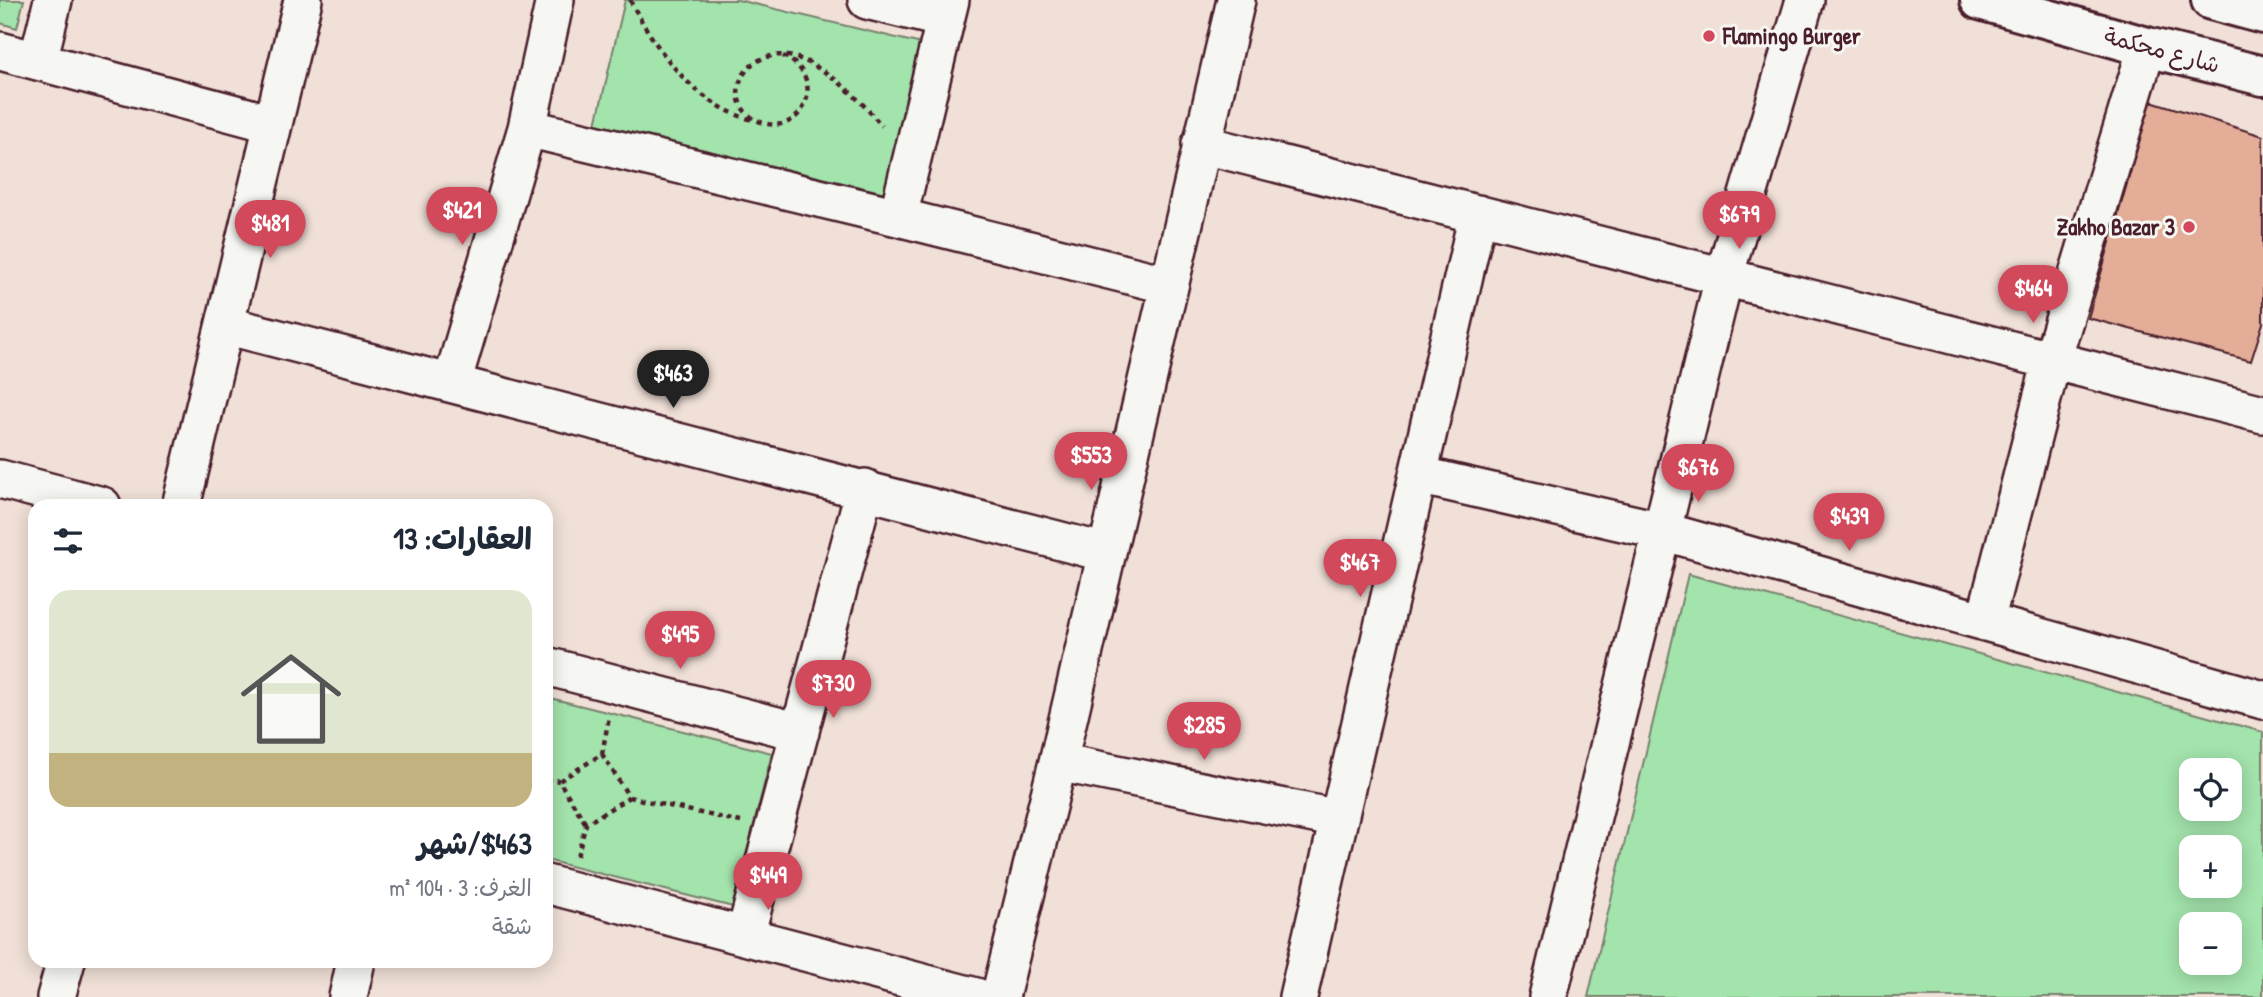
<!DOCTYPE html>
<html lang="ar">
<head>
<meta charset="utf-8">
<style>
  :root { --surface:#fff; --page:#f2f2f3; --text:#1f2937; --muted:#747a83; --accent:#d1495b }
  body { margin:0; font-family:"Patrick Hand","Playpen Sans Arabic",sans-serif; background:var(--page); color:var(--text); direction:rtl; height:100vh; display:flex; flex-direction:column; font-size:26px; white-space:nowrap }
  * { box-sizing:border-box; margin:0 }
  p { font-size:23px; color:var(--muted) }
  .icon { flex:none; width:38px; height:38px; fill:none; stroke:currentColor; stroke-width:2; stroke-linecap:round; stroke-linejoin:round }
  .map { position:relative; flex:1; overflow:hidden; direction:ltr }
  .side { position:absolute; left:28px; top:499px; width:525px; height:469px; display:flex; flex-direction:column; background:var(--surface); border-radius:21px; box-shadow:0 4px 18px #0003; direction:rtl }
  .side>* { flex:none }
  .fabs { position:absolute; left:2179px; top:758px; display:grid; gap:14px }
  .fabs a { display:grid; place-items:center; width:63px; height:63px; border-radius:14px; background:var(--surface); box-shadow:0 4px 18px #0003; font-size:35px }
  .price { position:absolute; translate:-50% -60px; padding:0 16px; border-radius:24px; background:var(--accent); color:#fff; font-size:23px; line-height:46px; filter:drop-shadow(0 2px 4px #0008) }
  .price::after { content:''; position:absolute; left:50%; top:42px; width:21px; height:16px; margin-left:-10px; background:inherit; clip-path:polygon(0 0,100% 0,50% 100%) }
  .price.active { background:#222; color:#fff }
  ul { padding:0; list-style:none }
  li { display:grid; align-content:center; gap:14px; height:371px; padding:0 21px }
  li span { display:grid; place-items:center; height:217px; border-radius:21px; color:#555 }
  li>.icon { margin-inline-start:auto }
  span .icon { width:126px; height:126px; fill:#fffc; stroke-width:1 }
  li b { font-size:30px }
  h2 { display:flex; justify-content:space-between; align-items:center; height:84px; padding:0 21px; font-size:30px }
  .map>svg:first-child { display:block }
  .grass { fill:#a3e3ac; stroke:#76816c; stroke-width:2; fill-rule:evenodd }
  .building { fill:#e3ad98; stroke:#4a1f2b; stroke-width:2 }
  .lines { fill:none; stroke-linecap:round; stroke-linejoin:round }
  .street-casing { stroke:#4a1f2b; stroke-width:42 }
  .secondary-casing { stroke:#4a1f2b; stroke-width:44 }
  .path { stroke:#4a1f2b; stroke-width:4.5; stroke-dasharray:5 5; stroke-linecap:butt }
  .street { stroke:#f6f6f2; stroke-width:37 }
  .secondary { stroke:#f6f6f2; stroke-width:38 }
  .poi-dot { fill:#d1495b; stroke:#f6f6f2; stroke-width:2.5 }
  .labels { text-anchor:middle; stroke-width:6; stroke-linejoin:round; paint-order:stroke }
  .poi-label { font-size:23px; font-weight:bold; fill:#4a1f2b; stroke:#f6f6f2; text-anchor:start }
  .street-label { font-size:23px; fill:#4a1f2b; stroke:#f6f6f2 }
</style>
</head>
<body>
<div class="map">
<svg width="2263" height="997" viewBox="0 0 2263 997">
  <rect width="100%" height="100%" fill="#f0e0d7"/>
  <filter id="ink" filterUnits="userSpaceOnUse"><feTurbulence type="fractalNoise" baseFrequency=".0143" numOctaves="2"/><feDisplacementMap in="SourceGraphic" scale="14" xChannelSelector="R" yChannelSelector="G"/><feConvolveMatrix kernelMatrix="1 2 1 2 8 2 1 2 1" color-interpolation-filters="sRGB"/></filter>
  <g filter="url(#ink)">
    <path class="grass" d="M 0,0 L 24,0 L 17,28 L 0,23 Z
      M 625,0 L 738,0 L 955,52 L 919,201 L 596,124 Z
      M 1688,574 L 2263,732 L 2263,997 L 1588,997 ZM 2230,770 L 2230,808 L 2191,808 L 2191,770 ZM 2191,847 L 2230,847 L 2230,886 L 2191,886 ZM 2191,924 L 2230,924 L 2230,962 L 2191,962 Z
      M 546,697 L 772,753 L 733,907 L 546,860 Z"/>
    <path class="building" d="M 2151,101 L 2263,136 L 2263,323 L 2251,361 L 2088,318 Z"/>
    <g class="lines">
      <g class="street-casing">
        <path id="street" d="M 867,0 L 945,19
          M 0,51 L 273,124
          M 38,61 L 53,0
          M 527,128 L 898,217 L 1169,285
          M 1201,144 L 2263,414
          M 898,217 L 950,0
          M 225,325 L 1107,553
          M 452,383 L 527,128 L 555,0
          M 1418,475 L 1662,531 L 2263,700
          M 0,479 L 102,506
          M 181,506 L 303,0
          M 1985,622 L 2052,360 L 2147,47
          M 546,666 L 800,732
          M 1058,762 L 1339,819
          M 546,884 L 976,997
          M 745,936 L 865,488
          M 56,997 L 66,961
          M 348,997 L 356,961
          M 1000,997 L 1058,762 L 1236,0
          M 1298,997 L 1478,214
          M 1548,997 L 1724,277 L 1805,0"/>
      </g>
      <g class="secondary-casing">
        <path id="secondary" d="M 1980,0 L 2147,47 L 2263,76
          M 2211,0 L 2263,14"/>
      </g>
      <path class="path" d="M 630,0 C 657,51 694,105 753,120
        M 783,56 C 829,77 804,138 761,122 C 713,104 747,35 805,61 C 837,76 860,100 882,126
        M 602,754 L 609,717
        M 546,778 L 559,781
        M 629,797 L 741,822
        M 577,856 L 586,824 L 629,797 L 602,754 L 559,781 L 586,824"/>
      <use href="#street" class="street"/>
      <use href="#secondary" class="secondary"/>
    </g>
  </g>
  <g class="poi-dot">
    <circle cx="1709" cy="36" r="7"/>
    <circle cx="2189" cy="227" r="7"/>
  </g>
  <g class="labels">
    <g class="poi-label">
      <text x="1723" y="44">Flamingo Burger</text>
      <text x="2175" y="235" text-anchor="end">Zakho Bazar 3</text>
    </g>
    <g class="street-label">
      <text transform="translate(2162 50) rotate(15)" y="8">شارع محكمة</text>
    </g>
  </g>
</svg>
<div class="fabs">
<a><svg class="icon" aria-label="locate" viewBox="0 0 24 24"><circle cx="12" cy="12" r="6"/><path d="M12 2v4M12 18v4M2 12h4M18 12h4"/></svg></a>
<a>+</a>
<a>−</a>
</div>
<b class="price" style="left:462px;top:247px">$421</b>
<b class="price" style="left:1739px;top:251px">$679</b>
<b class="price" style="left:270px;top:260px">$481</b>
<b class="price" style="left:2033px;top:325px">$464</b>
<b class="price active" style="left:673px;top:410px">$463</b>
<b class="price" style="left:1091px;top:492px">$553</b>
<b class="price" style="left:1698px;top:504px">$676</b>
<b class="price" style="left:1849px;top:553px">$439</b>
<b class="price" style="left:1360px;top:599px">$467</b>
<b class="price" style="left:680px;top:671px">$495</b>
<b class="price" style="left:833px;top:720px">$730</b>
<b class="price" style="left:1204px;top:762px">$285</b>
<b class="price" style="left:768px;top:912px">$449</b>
<section class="side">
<h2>العقارات: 13<svg class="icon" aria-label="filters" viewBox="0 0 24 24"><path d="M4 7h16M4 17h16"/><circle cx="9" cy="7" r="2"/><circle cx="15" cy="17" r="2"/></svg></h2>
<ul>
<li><span style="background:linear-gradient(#dfe7d0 75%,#c2b280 0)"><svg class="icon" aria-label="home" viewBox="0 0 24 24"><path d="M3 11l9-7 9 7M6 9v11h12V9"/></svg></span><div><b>$463/شهر</b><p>الغرف: 3 · 104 m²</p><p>شقة</p></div></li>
</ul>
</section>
</div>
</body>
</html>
